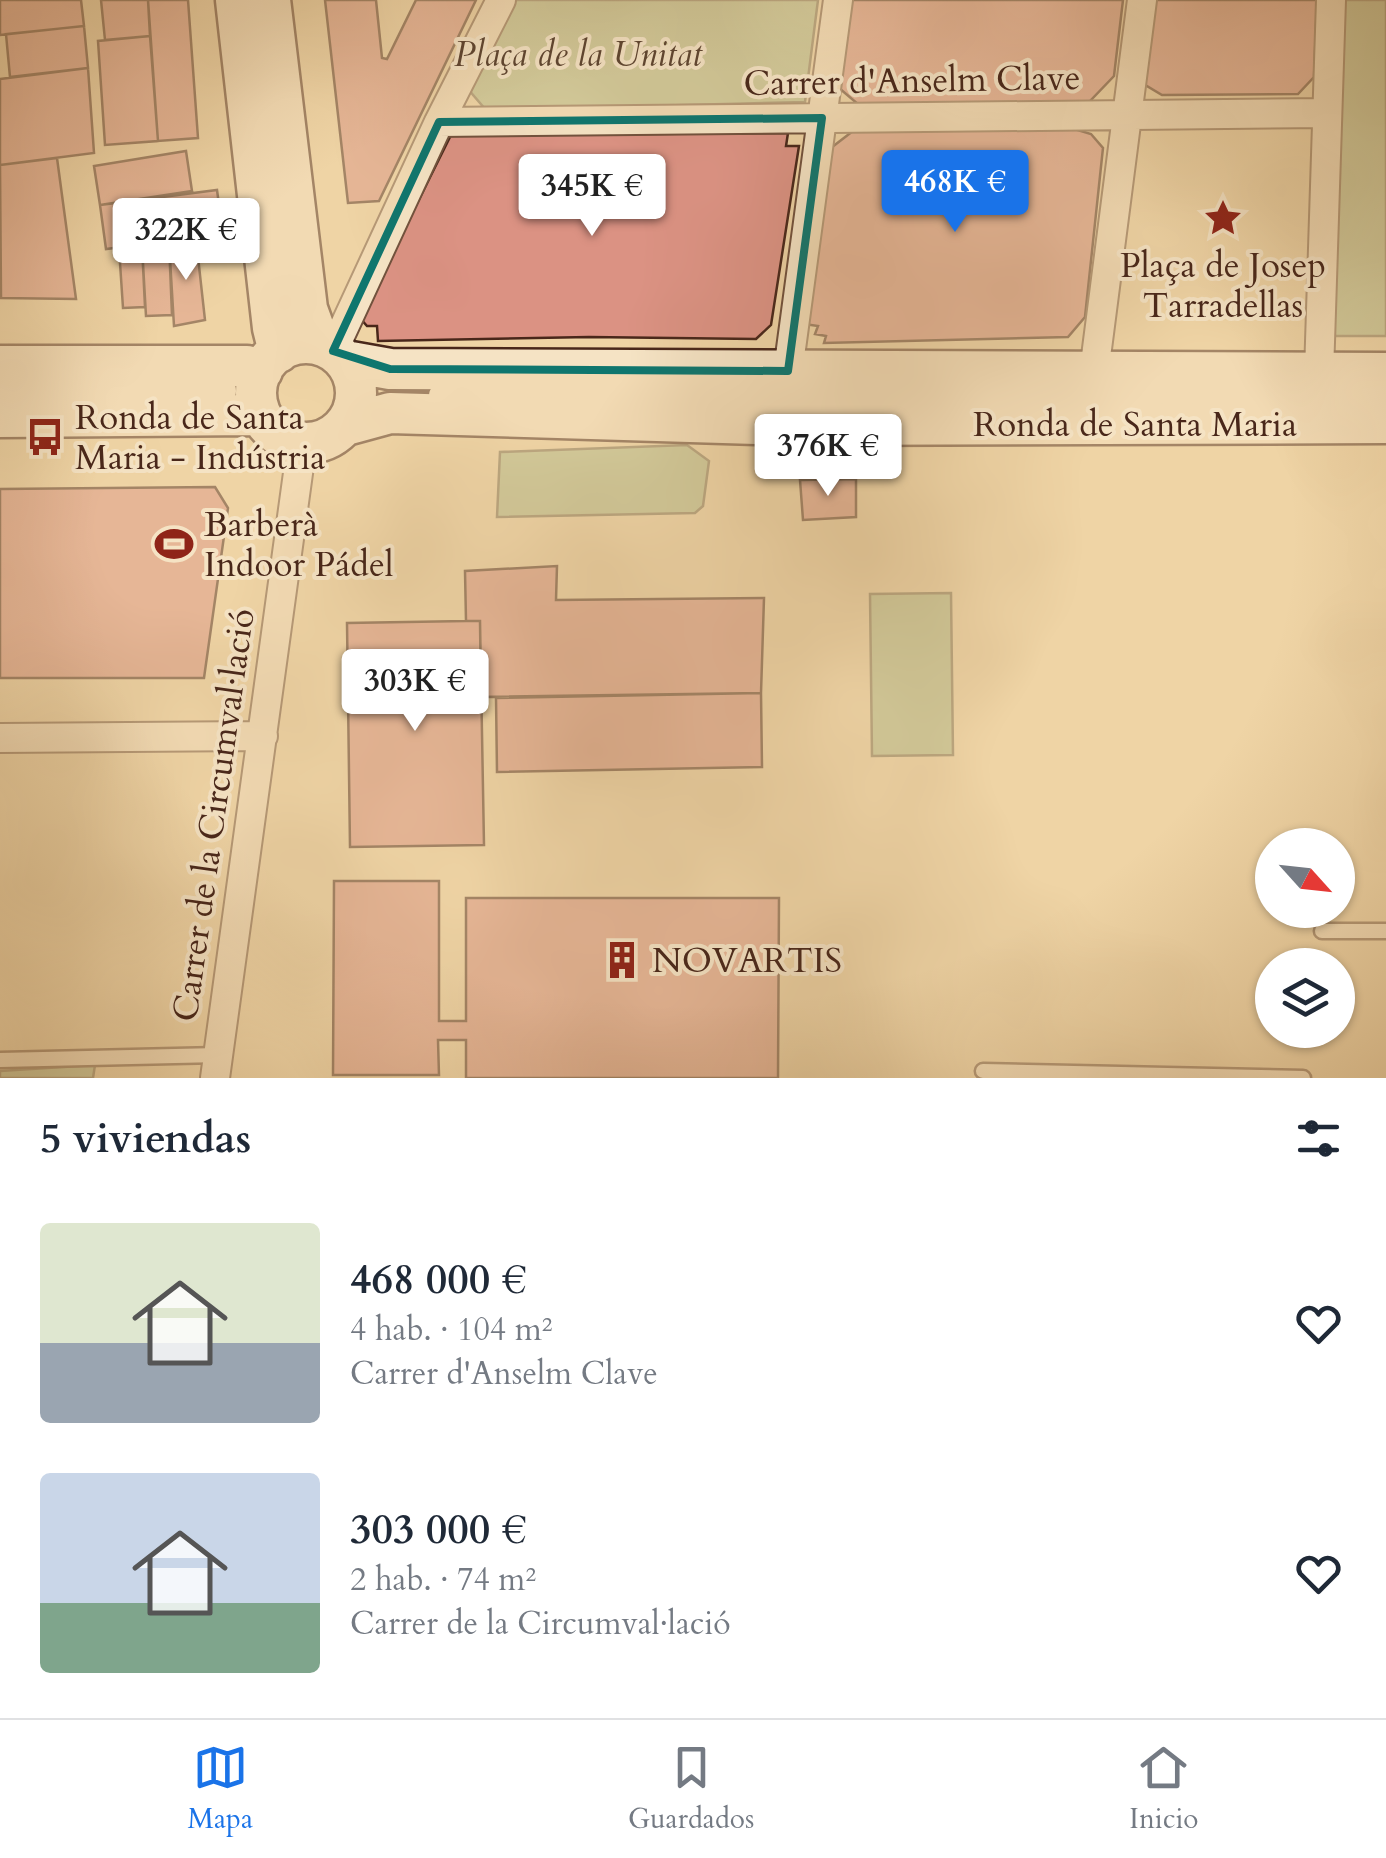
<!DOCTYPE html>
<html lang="es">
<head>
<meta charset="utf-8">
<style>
  :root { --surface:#fff; --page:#f6f6f7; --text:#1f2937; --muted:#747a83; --line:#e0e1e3; --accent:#1a73e8 }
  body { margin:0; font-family:Cardo,serif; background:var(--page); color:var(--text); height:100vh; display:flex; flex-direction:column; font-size:38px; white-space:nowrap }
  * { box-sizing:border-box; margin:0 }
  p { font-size:32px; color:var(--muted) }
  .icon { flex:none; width:55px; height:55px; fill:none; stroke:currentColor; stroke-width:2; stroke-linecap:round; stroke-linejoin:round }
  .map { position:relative; height:1078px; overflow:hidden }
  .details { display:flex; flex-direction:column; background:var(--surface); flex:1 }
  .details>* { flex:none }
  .needle { width:65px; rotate:117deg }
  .buttons { position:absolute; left:1255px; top:828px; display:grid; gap:20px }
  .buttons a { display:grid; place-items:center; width:100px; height:100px; border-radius:50%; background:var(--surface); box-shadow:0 2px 8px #0004; font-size:50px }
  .price { position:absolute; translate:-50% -85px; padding:0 22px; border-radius:10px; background:#fff; color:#222; font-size:32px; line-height:65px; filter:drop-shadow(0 2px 5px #0008) }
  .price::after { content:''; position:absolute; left:50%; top:60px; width:30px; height:22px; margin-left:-15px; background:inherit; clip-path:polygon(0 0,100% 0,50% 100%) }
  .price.active { background:var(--accent); color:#fff }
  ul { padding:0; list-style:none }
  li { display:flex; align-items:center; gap:30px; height:250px; padding:0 40px }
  li span { display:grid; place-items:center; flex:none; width:280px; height:200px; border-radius:10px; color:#555 }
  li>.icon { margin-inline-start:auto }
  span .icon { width:120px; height:120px; fill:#fffc; stroke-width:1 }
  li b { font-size:42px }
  h2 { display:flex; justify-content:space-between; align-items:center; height:120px; padding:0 40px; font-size:42px }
  .menu { display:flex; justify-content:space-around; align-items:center; height:140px; border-top:2px solid var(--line); background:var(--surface); font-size:28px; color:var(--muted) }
  .menu a { display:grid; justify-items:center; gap:5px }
  .menu .active { color:var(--accent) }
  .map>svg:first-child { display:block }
  .green { fill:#b2be8c; stroke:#7e7253; stroke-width:2.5 }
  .building { fill:#db9283; stroke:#49271a; stroke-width:2.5 }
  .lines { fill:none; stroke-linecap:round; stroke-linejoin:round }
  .lane-casing { stroke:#72523d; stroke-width:19 }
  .street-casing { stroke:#72523d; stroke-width:32 }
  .secondary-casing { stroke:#49271a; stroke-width:45 }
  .lane { stroke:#f5e3c4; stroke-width:14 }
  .street { stroke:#f5e3c4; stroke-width:28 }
  .secondary { stroke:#f5e3c4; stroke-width:40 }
  .marked { fill:none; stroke:#0f766e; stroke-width:8; stroke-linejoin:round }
  .labels { text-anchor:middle; stroke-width:8; stroke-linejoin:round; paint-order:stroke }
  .park-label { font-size:35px; font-style:italic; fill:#5e4531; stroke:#f5e3c4 }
  .street-label { font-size:35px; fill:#49271a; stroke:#f5e3c4 }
  .poi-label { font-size:35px; fill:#49271a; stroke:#f5e3c4; text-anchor:start }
</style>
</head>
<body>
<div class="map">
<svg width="1386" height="1078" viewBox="0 0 1386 1078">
  <rect width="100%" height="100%" fill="#efd4a5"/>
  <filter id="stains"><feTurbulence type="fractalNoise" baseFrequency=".002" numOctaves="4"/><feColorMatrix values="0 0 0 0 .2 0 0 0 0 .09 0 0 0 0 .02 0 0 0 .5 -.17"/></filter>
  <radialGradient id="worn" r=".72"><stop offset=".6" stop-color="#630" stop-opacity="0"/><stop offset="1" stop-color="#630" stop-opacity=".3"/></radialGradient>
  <path class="green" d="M 516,0 L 818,0 L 805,102 L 486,110 L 468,89 Z
    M 1345,0 L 1386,0 L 1386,336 L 1333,336 Z
    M 687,445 L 709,461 L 703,506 L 695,513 L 497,517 L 500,452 Z
    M 951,593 L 953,755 L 872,756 L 870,594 Z
    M 95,1065 L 93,1078 L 0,1078 L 0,1071 Z"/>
  <path class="building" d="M 0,0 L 81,0 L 84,26 L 0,35 Z
    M 101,0 L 148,0 L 150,36 L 105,40 Z
    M 148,0 L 188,0 L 198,138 L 158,141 Z
    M 325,0 L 376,0 L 382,58 L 387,59 L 416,0 L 476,0 L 379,201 L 348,203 Z
    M 848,0 L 1123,0 L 1114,76 L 1090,101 L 859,105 L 839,88 Z
    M 1154,0 L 1317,0 L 1314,77 L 1298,94 L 1162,95 L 1142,83 Z
    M 84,26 L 88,68 L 10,77 L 6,34 Z
    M 150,36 L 158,141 L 105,145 L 98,41 Z
    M 88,68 L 94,153 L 0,165 L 0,79 Z
    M 1061,125 L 1091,134 L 1103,148 L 1085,317 L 1068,337 L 824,343 L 826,336 L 815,334 L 818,326 L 804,324 L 827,151 L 853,131 Z
    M 788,133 L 786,146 L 799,146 L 771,325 L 756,339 L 589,337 L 378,341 L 377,326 L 367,326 L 360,318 L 451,135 Z
    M 186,151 L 192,191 L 100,205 L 94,166 Z
    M 57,158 L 76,299 L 1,298 L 0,165 Z
    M 217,190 L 223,234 L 106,249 L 100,205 Z
    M 196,239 L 205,320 L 174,326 L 169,242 Z
    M 169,242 L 172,315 L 146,316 L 142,246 Z
    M 142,246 L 145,307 L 123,308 L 119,248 Z
    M 856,479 L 856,517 L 803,520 L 800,480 Z
    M 215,487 L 228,508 L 204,678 L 0,678 L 0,489 Z
    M 557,566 L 556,600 L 764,598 L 761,693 L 481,697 L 480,621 L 466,621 L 465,571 Z
    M 466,621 L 480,621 L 484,845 L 350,847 L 347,623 Z
    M 761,693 L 762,767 L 497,772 L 496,698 Z
    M 334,881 L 439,881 L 439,1021 L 466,1021 L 466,898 L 779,898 L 778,1078 L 466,1078 L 466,1040 L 438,1040 L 439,1075 L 333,1075 Z"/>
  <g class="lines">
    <g class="lane-casing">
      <path id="lane" d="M 1322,931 L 1386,931
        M 0,1060 L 219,1055
        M 983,1071 L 1303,1078"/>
    </g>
    <g class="street-casing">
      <path id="street" d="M 439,122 L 1325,113
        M 333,351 L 439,122 L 501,0
        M 788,371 L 838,0
        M 1094,372 L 1142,0
        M 1319,373 L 1331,0
        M 0,392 L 106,388 L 222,391
        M 443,396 L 1386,398
        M 0,738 L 263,736
        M 215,1078 L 302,444"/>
    </g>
    <g class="secondary-casing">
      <path id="secondary" d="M 236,0 L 273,328 L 279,352
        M 270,0 L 307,309 L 320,345
        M256 393a50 50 0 1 1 100 0a50 50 0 1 1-100 0Z
        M 345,361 L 390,369 L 1386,373
        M 0,366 L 247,366 L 262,371
        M 0,417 L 261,415
        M 346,425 L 390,413 L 789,425 L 1386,423"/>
    </g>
    <use href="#lane" class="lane"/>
    <use href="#street" class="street"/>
    <use href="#secondary" class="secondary"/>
  </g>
  <path d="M0 0H1386V1078H0ZM 822,118 L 788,371 L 390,369 L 333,351 L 439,122 Z" fill="#efd4a5" fill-opacity=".55" fill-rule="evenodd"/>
  <path class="marked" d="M 822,118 L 788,371 L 390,369 L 333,351 L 439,122 Z"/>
  <defs>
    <g id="sight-bare" transform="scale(3)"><path d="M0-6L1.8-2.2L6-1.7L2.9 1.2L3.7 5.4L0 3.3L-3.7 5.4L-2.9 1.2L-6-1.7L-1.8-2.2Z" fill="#8f2418" stroke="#f5e3c4" stroke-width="2.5" paint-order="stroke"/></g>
    <g id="bus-bare" transform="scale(3)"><path d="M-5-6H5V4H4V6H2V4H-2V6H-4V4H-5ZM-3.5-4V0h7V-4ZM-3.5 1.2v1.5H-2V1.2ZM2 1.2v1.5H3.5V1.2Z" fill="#8f2418" stroke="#f5e3c4" stroke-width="2.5" paint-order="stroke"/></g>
    <g id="stadium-bare" transform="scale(3)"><path d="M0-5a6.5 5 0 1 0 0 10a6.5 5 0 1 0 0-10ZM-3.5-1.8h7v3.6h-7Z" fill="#8f2418" stroke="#f5e3c4" stroke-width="2.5" paint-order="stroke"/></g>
    <g id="building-bare" transform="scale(3)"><path d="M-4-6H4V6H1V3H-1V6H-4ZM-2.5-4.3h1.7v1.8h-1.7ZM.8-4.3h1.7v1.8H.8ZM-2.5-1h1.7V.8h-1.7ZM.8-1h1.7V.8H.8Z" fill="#8f2418" stroke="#f5e3c4" stroke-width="2.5" paint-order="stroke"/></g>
  </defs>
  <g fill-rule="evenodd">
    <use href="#sight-bare" x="1223" y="218"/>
    <use href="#bus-bare" x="45" y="437"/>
    <use href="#stadium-bare" x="174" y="544"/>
    <use href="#building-bare" x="622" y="960"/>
  </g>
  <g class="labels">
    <g class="park-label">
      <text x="578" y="66">Plaça de la Unitat</text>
    </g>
    <g class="street-label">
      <text transform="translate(912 80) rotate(-1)" y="12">Carrer d'Anselm Clave</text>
      <text x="1135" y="436">Ronda de Santa Maria</text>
      <text transform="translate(213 815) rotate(-82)" y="12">Carrer de la Circumval·lació</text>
    </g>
    <g class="poi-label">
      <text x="1223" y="277" text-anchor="middle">Plaça de Josep<tspan x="1223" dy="40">Tarradellas</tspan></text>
      <text x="75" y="429">Ronda de Santa<tspan x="75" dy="40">Maria - Indústria</tspan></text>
      <text x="204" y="536">Barberà<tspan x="204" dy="40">Indoor Pádel</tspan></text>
      <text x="652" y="972">NOVARTIS</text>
    </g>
  </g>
  <rect width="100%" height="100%" filter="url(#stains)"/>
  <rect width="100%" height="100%" fill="url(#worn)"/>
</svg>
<div class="buttons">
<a><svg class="needle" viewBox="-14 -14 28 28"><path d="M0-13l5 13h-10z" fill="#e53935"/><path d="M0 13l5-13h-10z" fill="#747a83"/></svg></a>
<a><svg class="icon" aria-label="layers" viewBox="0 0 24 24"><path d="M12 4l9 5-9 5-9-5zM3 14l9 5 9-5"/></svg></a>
</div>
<b class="price active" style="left:955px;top:235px">468K €</b>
<b class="price" style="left:592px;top:239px">345K €</b>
<b class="price" style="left:186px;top:283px">322K €</b>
<b class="price" style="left:828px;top:499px">376K €</b>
<b class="price" style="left:415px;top:734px">303K €</b>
</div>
<section class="details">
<h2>5 viviendas<svg class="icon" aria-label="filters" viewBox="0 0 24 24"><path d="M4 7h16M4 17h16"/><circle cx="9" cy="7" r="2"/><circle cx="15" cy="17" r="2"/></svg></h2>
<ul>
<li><span style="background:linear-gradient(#dfe7d0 60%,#9aa5b1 0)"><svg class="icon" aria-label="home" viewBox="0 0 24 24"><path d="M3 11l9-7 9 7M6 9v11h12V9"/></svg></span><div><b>468 000 €</b><p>4 hab. · 104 m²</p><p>Carrer d'Anselm Clave</p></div><svg class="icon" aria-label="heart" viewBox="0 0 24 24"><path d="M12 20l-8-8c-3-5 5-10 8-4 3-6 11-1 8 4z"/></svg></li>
<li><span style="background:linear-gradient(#c9d6e8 65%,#7fa58c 0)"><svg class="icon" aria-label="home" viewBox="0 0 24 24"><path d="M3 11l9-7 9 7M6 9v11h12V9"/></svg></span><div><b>303 000 €</b><p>2 hab. · 74 m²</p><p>Carrer de la Circumval·lació</p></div><svg class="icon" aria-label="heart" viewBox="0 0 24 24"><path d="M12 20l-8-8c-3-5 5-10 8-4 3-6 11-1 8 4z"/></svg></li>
</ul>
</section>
<nav class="menu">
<a class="active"><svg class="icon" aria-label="map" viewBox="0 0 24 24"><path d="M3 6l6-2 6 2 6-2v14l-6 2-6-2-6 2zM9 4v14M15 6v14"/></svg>Mapa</a>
<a><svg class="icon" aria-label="saved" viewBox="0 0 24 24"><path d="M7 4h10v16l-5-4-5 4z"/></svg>Guardados</a>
<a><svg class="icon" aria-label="home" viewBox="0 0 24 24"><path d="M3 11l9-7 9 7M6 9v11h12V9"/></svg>Inicio</a>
</nav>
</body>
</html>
